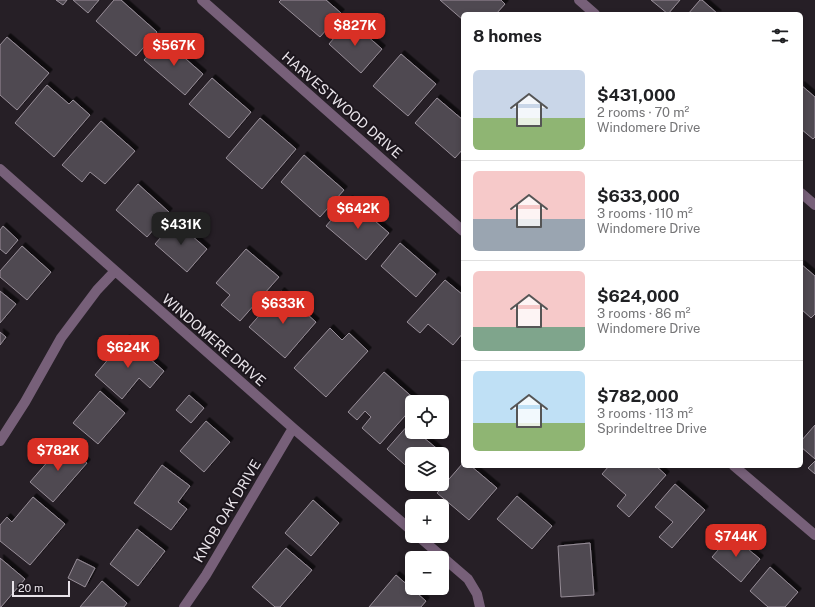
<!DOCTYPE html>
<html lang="en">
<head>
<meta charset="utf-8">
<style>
  :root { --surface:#fff; --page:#f6f6f6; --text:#202124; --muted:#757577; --line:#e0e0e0; --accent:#d93025 }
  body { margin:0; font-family:"Public Sans",sans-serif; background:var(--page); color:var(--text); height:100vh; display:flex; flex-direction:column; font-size:15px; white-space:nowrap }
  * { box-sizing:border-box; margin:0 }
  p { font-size:13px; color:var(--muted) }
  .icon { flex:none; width:22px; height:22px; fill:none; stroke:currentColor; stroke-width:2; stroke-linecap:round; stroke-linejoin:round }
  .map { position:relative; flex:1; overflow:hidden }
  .panel { position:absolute; left:461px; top:12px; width:342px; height:456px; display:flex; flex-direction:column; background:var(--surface); border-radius:6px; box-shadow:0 2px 6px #0003 }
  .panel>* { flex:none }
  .tools { position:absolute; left:405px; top:395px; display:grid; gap:8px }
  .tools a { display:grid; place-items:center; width:44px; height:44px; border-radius:6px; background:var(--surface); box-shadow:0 2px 6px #0003; font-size:20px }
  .scale { position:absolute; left:12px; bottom:10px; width:58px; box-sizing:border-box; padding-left:4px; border:2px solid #e8e3e9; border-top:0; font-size:11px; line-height:14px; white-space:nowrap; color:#e8e3e9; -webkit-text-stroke:3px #1c161d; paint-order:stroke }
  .price { position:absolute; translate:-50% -34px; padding:0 9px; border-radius:8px; background:var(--accent); color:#fff; font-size:13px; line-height:26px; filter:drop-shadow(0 1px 2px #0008) }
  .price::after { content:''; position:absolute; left:50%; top:24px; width:12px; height:9px; margin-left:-6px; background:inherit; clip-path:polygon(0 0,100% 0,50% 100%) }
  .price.selected { background:#222; color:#fff }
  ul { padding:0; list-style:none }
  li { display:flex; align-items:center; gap:12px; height:100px; padding:0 12px }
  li+li { border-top:1px solid var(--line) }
  li span { display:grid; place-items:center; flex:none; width:112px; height:80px; border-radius:6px; color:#555 }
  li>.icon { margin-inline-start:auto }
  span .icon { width:48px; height:48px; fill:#fffc; stroke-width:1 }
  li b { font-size:17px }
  h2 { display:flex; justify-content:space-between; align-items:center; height:48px; padding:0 12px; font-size:17px }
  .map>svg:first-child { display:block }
  .building { fill:#504851; stroke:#978e98; filter:url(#shadow) }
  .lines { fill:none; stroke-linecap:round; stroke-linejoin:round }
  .minor { stroke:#776079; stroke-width:10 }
  .labels { text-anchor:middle; stroke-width:4; stroke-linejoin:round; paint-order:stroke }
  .street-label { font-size:14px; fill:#e8e3e9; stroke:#1c161d }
</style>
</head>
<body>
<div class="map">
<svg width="815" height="607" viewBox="0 0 815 607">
  <defs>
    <filter id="shadow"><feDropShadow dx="3.5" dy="-3.5" stdDeviation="0" flood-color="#0009"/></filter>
  </defs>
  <rect width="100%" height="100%" fill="#261f26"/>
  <path class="building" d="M 56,0 L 67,0 L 63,5 Z
    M 73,0 L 99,0 L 88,13 Z
    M 114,0 L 121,0 L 157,32 L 136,56 L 96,21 Z
    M 281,0 L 326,0 L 341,13 L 320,37 L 279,2 Z
    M 440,0 L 501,0 L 505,4 L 496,14 L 463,14 L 463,20 Z
    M 651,0 L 680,0 L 668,14 Z
    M 700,0 L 702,0 L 718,14 L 688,14 Z
    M 349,20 L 382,49 L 361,73 L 329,44 Z
    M 7,37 L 49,73 L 17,110 L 0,95 L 0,45 Z
    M 163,39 L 203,74 L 185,95 L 144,60 Z
    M 401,54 L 436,84 L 408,116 L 373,86 Z
    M 212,78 L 251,112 L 229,138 L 189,104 Z
    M 47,85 L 69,104 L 73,100 L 90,115 L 54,157 L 15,123 Z
    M 801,85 L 815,97 L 815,137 L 813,139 L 801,129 Z
    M 437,98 L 463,120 L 463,149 L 455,158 L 415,123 Z
    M 260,118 L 296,149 L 262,189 L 226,158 Z
    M 101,121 L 135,151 L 105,184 L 90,172 L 82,182 L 62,165 Z
    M 304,155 L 344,190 L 320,217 L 281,182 Z
    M 138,184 L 169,212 L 147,237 L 116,210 Z
    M 349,199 L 389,233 L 366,260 L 326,226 Z
    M 175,221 L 207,249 L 187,272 L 155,244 Z
    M 3,226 L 18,240 L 6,254 L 0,249 L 0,230 Z
    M 400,243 L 436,274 L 416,297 L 381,266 Z
    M 22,246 L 51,272 L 27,300 L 0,277 L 0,271 Z
    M 246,249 L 279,277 L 240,321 L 221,305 L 230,295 L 216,283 Z
    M 801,264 L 815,276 L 815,314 L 811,318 L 801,309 Z
    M 445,280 L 463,295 L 463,333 L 453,345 L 428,324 L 420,333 L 407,322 Z
    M 0,291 L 16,304 L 0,323 Z
    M 281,291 L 316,322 L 285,358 L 249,327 Z
    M 330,328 L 342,340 L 349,333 L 368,351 L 326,397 L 294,368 Z
    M 0,332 L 6,337 L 0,345 Z
    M 126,338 L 164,371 L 150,388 L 139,378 L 122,399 L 95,375 Z
    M 384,372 L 418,402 L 412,402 L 412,408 L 380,444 L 362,428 L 371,417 L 365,411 L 357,420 L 348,412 Z
    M 100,391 L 125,413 L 98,444 L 73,423 Z
    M 189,395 L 204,408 L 191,423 L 176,410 Z
    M 206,421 L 230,442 L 204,472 L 180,451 Z
    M 409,424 L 412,427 L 412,432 L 417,432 L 441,452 L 439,454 L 412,454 L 412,471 L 387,449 Z
    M 815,425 L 815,459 L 801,447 L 801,441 Z
    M 64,443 L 87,463 L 53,502 L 30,482 Z
    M 815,461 L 815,474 L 808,468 Z
    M 463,463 L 463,466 L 471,466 L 497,488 L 469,520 L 437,493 Z
    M 162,465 L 190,486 L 178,502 L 187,509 L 171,530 L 134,503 Z
    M 609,466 L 656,466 L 666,475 L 629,517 L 617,506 L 626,495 L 602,474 Z
    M 675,484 L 705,510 L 672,548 L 659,537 L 673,522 L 655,507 Z
    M 517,496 L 552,526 L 532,549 L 497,519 Z
    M 33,497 L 65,524 L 30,565 L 0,541 L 0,525 L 7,517 L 12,522 Z
    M 313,500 L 339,523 L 311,556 L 285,533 Z
    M 137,529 L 165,551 L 138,586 L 110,564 Z
    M 731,535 L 760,559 L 741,582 L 712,557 Z
    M 590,543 L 594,595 L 561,597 L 558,546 Z
    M 286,548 L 312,570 L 280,607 L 275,607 L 252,587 Z
    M 0,558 L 25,579 L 1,607 L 0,607 Z
    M 77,559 L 95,568 L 85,587 L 68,578 Z
    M 770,567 L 798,592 L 785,607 L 768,607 L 750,591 Z
    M 396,575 L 426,601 L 421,607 L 369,607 Z
    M 102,581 L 127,603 L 124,607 L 80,607 Z"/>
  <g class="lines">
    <path class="minor" d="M 202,0 L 463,231
      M 579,0 L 595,14
      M 0,169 L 293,428 L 412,531
      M 801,193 L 815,205
      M 0,441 L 25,402 L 61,338 L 97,290 L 115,271
      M 734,466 L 815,535
      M 418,536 L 468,579 L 477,594 L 480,607
      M 184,607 L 206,575 L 293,428"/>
  </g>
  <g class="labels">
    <g class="street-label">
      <text transform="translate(342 105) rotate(41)" y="5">HARVESTWOOD DRIVE</text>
      <text transform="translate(214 340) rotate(41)" y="5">WINDOMERE DRIVE</text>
      <text transform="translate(227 511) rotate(-59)" y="5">KNOB OAK DRIVE</text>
    </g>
  </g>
</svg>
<div class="tools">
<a><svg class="icon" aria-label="locate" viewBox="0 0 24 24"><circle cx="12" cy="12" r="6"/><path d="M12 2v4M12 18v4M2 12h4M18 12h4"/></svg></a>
<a><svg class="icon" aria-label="layers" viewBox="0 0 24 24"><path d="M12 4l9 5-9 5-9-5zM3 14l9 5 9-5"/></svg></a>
<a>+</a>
<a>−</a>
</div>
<div class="scale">20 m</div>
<b class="price" style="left:355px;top:47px">$827K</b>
<b class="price" style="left:174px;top:67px">$567K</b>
<b class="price" style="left:358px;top:230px">$642K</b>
<b class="price selected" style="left:181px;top:246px">$431K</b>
<b class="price" style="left:283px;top:325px">$633K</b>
<b class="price" style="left:128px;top:369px">$624K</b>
<b class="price" style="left:58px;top:472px">$782K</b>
<b class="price" style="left:736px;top:558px">$744K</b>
<section class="panel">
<h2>8 homes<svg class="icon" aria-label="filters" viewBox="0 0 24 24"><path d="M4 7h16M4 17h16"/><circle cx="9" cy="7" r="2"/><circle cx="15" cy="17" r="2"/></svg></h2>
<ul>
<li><span style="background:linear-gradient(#c9d6e8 60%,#8fb573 0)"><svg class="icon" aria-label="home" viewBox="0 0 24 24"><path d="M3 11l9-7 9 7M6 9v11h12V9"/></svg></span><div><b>$431,000</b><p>2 rooms · 70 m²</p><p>Windomere Drive</p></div></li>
<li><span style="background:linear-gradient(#f6c9c9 60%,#9aa5b1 0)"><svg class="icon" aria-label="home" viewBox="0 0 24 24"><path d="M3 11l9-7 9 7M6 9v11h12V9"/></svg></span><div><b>$633,000</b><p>3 rooms · 110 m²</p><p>Windomere Drive</p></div></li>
<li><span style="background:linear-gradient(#f6c9c9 70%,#7fa58c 0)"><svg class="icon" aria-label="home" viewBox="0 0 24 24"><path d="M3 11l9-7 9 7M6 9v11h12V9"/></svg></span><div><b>$624,000</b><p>3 rooms · 86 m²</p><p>Windomere Drive</p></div></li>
<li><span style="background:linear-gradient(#bfe0f5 65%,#8fb573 0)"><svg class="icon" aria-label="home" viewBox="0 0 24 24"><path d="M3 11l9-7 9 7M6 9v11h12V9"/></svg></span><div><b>$782,000</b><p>3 rooms · 113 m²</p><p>Sprindeltree Drive</p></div></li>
</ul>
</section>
</div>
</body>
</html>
